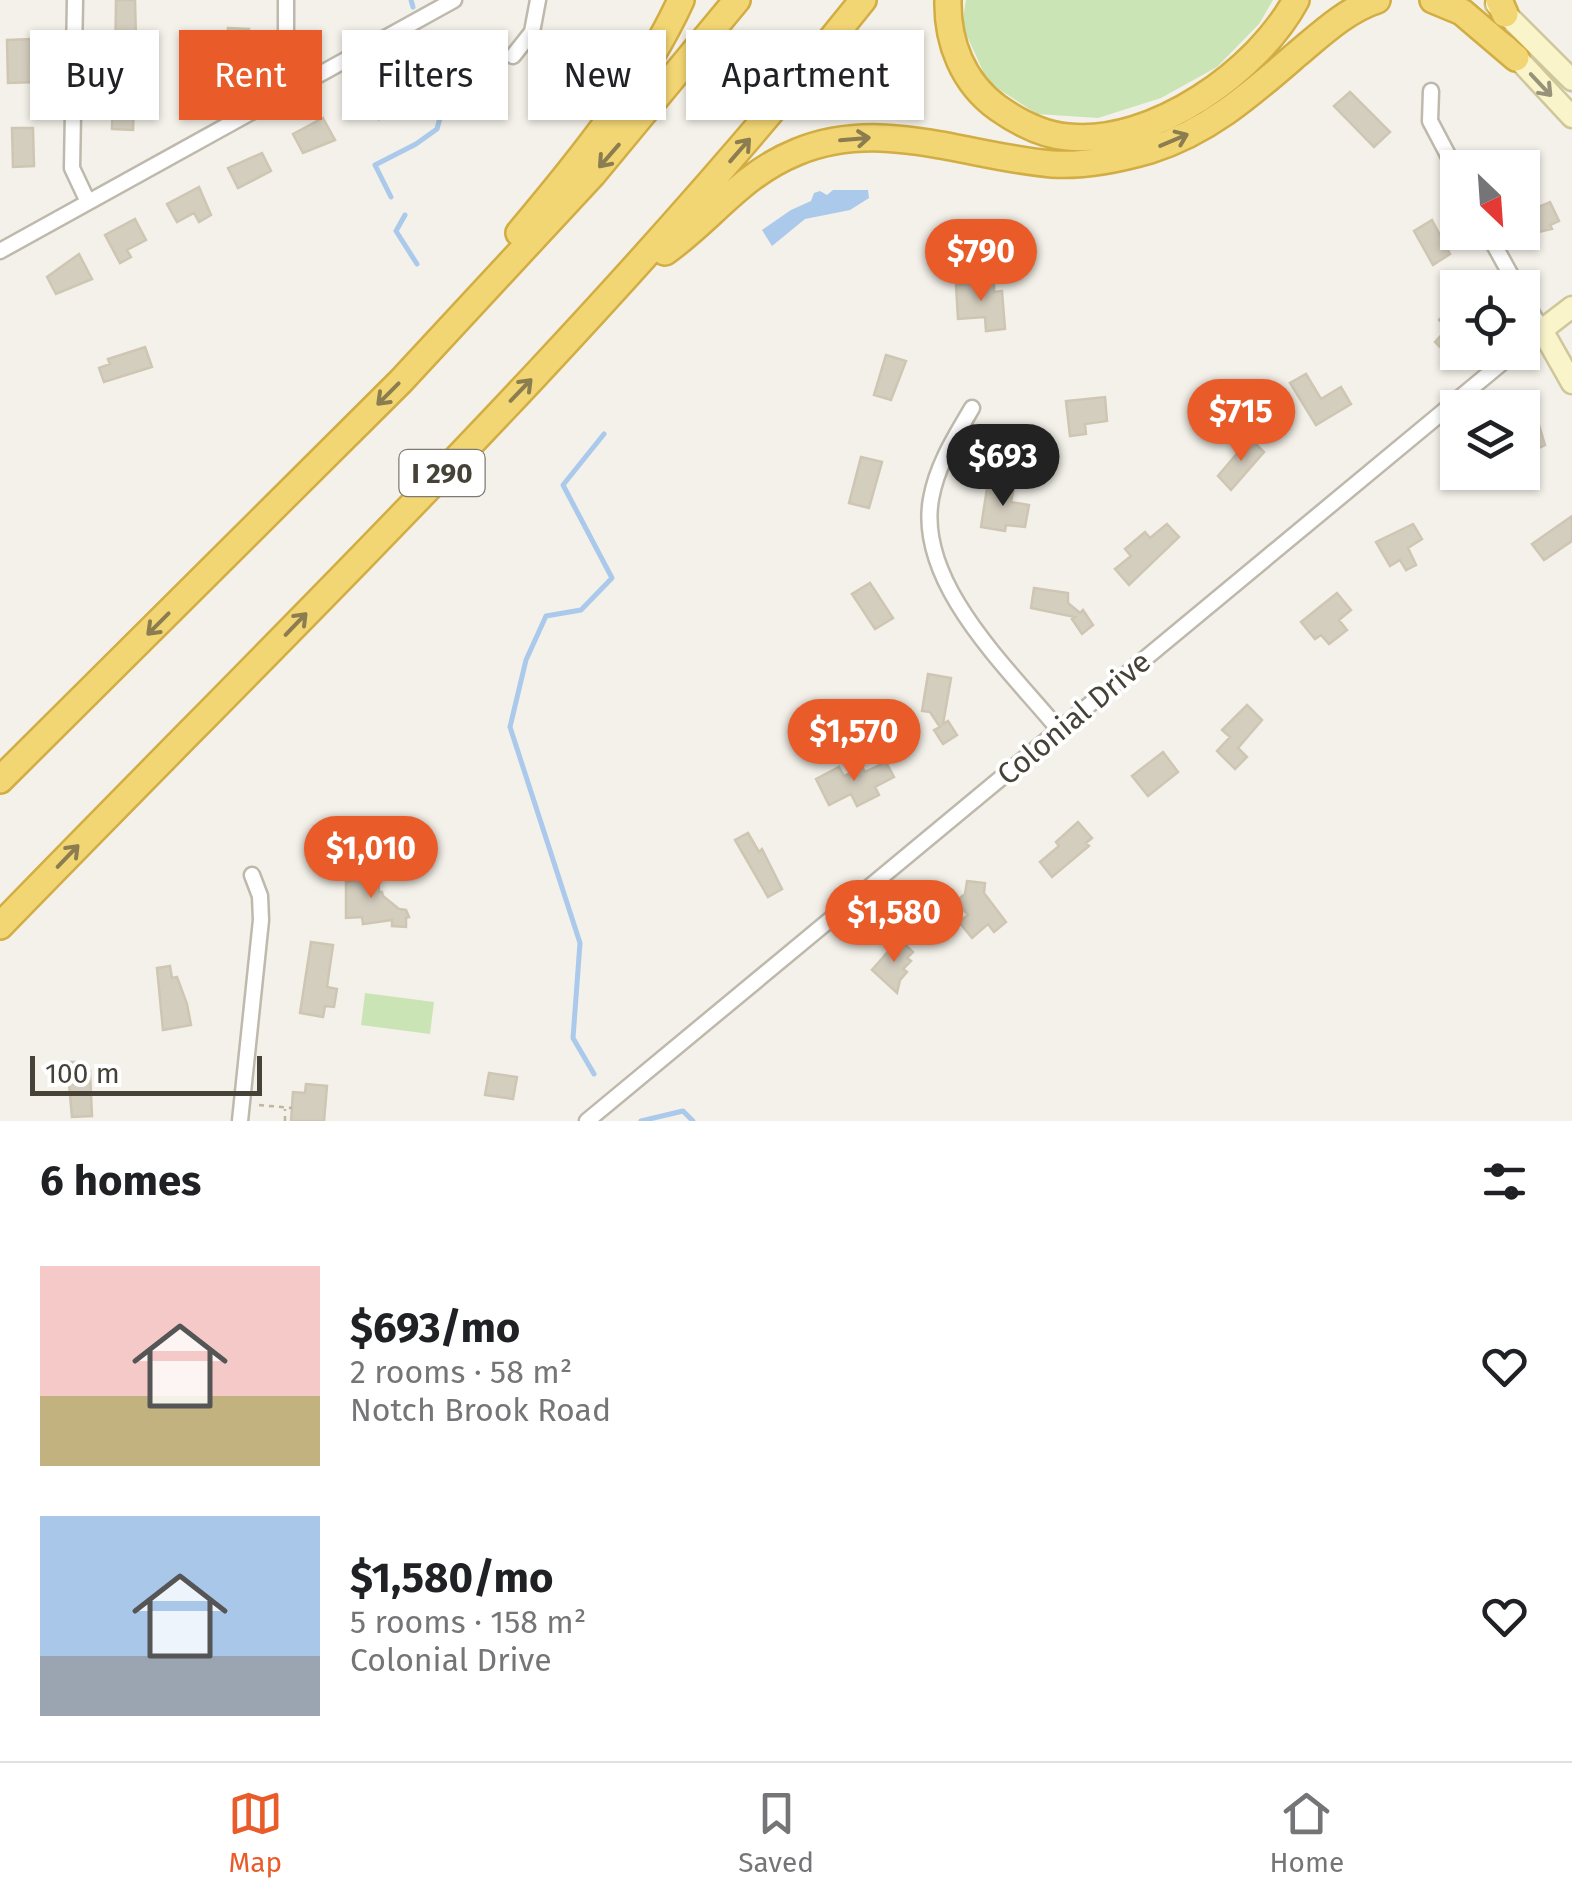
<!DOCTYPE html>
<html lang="en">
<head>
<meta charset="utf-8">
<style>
  :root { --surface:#fff; --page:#f6f6f6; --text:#202124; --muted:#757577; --line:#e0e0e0; --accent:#e95b29 }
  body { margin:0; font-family:"Fira Sans",sans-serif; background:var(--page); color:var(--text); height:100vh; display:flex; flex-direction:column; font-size:38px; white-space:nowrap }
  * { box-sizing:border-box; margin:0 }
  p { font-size:32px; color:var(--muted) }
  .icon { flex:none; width:55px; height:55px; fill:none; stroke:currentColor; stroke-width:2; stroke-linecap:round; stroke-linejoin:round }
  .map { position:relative; height:1121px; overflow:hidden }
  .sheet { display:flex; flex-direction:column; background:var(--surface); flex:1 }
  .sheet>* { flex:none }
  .banner { position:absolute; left:30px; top:30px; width:1000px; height:90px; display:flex; gap:20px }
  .needle { width:65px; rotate:155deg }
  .controls { position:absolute; left:1440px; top:150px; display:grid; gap:20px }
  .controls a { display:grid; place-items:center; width:100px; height:100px; border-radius:0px; background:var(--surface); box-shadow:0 2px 8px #0004; font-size:50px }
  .scale { position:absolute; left:30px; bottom:25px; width:232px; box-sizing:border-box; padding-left:10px; border:5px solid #464238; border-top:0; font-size:28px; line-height:35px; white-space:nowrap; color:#464238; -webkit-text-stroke:8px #fff; paint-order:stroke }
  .price { position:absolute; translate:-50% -85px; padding:0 22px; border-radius:35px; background:var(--accent); color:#fff; font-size:32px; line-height:65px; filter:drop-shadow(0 2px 5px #0008) }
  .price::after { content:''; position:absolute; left:50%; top:60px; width:30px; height:22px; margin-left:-15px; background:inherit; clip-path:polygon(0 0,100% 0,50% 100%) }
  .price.current { background:#222; color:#fff }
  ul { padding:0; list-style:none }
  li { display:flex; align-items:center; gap:30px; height:250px; padding:0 40px }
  li span { display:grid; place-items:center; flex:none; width:280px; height:200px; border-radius:0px; color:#555 }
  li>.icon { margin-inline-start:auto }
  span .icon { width:120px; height:120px; fill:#fffc; stroke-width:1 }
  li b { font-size:42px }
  h2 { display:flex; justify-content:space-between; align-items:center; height:120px; padding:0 40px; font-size:42px }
  .tag { padding:0 35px; border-radius:0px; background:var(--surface); box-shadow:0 2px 8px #0004; font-size:35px; line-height:90px }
  .tag.current { background:var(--accent); color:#fff }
  .tabs { display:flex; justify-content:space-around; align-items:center; height:140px; border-top:2px solid var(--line); background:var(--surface); font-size:28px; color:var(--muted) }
  .tabs a { display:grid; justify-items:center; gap:5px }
  .tabs .current { color:var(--accent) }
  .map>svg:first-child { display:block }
  .green { fill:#cae4b5 }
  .water { fill:#aac9eb }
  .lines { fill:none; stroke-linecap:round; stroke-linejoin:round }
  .stream { stroke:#aac9eb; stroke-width:5 }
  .building { fill:#d4cebf; stroke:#cec6b3; stroke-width:2.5 }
  .street-casing { stroke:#beb9ac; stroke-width:19 }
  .secondary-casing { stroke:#cfc79b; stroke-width:25 }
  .highway-casing { stroke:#d2ad44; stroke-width:30 }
  .path { stroke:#beb79e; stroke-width:2.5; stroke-dasharray:5 5; stroke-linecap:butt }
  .street { stroke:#fff; stroke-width:14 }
  .secondary { stroke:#faf4cb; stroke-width:20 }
  .highway { stroke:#f3d674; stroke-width:25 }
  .oneway { stroke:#97927a }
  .oneway2 { stroke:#8b7d50 }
  .labels { text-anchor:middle; stroke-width:8; stroke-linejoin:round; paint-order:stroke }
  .shield { fill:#fff; stroke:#7e7b74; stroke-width:2.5 }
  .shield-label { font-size:28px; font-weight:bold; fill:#464238 }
  .street-label { font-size:30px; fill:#464238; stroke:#fff }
</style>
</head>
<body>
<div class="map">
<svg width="1572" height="1121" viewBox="0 0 1572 1121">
  <rect width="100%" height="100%" fill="#f3f1e9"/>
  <path class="green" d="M 966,0 L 1273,0 L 1259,24 L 1217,67 L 1161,98 L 1098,118 L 1037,114 L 988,82 L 962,25 Z
    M 365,993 L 434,1002 L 430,1034 L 361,1025 Z"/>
  <path class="water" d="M 833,190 L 868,190 L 869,198 L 850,210 L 805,219 L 772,246 L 762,230 L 791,210 L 811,201 L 814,193 L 820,191 L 827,195 Z"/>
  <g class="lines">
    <path class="stream" d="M 411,0 L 413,7
      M 391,197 L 375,165 L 416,144 L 437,129 L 448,87 L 427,44
      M 405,215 L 396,231 L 417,264
      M 594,1074 L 573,1038 L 580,943 L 510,727 L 526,660 L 546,616 L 581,610 L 612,578 L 563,485 L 604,434
      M 641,1121 L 683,1111 L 693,1121"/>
  </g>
  <path class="building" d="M 116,0 L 135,0 L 136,39 L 147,39 L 147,51 L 142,51 L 142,60 L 135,60 L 135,70 L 115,70 Z
    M 228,28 L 249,29 L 247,64 L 226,63 Z
    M 31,39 L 31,61 L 37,61 L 37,82 L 8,83 L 7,40 Z
    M 395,78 L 405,96 L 389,105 L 393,111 L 379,119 L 363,96 Z
    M 1350,92 L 1390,132 L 1374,147 L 1334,106 Z
    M 113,94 L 142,94 L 141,108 L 134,107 L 133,130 L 112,129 Z
    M 323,118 L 335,140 L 303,153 L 293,134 Z
    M 12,128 L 33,128 L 34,166 L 13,167 Z
    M 262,153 L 271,171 L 238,188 L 228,168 Z
    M 199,187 L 211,215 L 199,222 L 194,213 L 177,222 L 167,204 Z
    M 1550,202 L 1559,221 L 1550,225 L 1552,229 L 1530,234 L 1522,214 Z
    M 135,219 L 146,240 L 127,250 L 131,257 L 120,263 L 105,235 Z
    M 1432,220 L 1450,254 L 1433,265 L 1414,231 Z
    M 79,254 L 92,279 L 56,294 L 47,277 Z
    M 994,282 L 994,292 L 1002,291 L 1005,329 L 986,331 L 985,317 L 958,319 L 956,285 Z
    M 1451,308 L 1458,314 L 1458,339 L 1445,352 L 1435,342 L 1448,328 L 1439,320 Z
    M 145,347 L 152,367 L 104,382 L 99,368 L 110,364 L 108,359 Z
    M 886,355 L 906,361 L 891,400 L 874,395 Z
    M 1306,374 L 1321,399 L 1341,387 L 1351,404 L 1316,425 L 1290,383 Z
    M 1105,397 L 1107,421 L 1085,424 L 1086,434 L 1070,436 L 1066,401 Z
    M 1526,417 L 1529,427 L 1539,425 L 1545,445 L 1522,456 L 1522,418 Z
    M 1250,438 L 1264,452 L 1231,490 L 1218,476 Z
    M 861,457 L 882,462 L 869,508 L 849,503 Z
    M 988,482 L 1014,486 L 1011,502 L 1029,505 L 1025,527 L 1006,525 L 1005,531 L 981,527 Z
    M 1572,516 L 1572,541 L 1544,560 L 1532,544 Z
    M 1167,524 L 1179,537 L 1129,585 L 1115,569 L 1131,556 L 1125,549 L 1145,532 L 1150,538 Z
    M 1413,524 L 1422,539 L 1408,548 L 1416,565 L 1406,570 L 1400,560 L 1390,566 L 1376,542 Z
    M 870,583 L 893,618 L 875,629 L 852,594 Z
    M 1034,588 L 1068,593 L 1068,603 L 1080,613 L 1083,610 L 1093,625 L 1082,634 L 1072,619 L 1075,617 L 1031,608 Z
    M 1337,593 L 1351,610 L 1339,620 L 1347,630 L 1329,644 L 1321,635 L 1315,639 L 1301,622 Z
    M 928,674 L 951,678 L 943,724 L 948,721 L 957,735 L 943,744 L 934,730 L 940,727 L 930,712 L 922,711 Z
    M 1247,705 L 1262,720 L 1238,748 L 1247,757 L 1235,769 L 1217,751 L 1230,737 L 1222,730 Z
    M 1163,752 L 1178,772 L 1148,796 L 1132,776 Z
    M 886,762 L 894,777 L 875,787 L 879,795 L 857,806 L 851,794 L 829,805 L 816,779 L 839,767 L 844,776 L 862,767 L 865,772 Z
    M 1078,822 L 1092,838 L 1086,843 L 1089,846 L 1052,877 L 1040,862 L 1059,846 L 1056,842 Z
    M 748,833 L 759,852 L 762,849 L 782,889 L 768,897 L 735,840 Z
    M 378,871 L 379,892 L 382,892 L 383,896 L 399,909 L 406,910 L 409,917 L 406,918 L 406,927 L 392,926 L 392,920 L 363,924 L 362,917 L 346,918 L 346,882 L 352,881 L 351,872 Z
    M 967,881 L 985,883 L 984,893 L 1006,922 L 994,932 L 988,924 L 972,938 L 959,922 L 968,915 L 956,901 L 965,894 Z
    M 899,939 L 913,952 L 907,958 L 911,961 L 903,969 L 907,972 L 900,980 L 897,993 L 872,970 Z
    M 311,942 L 333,945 L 327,987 L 337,989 L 334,1007 L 325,1006 L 323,1017 L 300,1013 Z
    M 170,966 L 172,978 L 177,977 L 187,1004 L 191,1025 L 163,1030 L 157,968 Z
    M 67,1062 L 83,1062 L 83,1072 L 90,1071 L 92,1116 L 72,1117 Z
    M 489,1073 L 517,1077 L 513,1099 L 485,1095 Z
    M 306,1084 L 327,1086 L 324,1121 L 291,1121 L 293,1092 L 305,1093 Z"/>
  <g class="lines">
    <g class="street-casing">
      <path id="street" d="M 75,0 L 72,168 L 88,202
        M 286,0 L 286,43 L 303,85
        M 513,56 L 532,32 L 538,0
        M 1431,91 L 1430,121 L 1458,174
        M 1487,232 L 1518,288
        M 0,251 L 454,0
        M 1522,296 L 1542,330 L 1522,346
        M 972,408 C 955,437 937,465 931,499 C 916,584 1010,670 1059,730
        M 240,1121 L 261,920 L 260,896 L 252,875
        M 587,1121 L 1515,352"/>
    </g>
    <g class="secondary-casing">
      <path id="secondary" d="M 1496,4 L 1572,80
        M 1506,46 L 1572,117
        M 1572,307 L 1542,330 L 1572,383"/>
    </g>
    <g class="highway-casing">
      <path id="highway" d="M 948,0 C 947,42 963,83 998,108 C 1018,122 1043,135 1068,137 C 1153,146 1258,71 1296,0
        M 1433,0 L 1462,12 L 1516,58
        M 1499,0 L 1505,14
        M 519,233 C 578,163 643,83 681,0
        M 665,252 C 713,218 740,175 797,152 C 882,117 967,157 1052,164 C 1085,166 1119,159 1150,150 C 1208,132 1251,94 1296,55 C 1320,35 1346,10 1377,0
        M 0,780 L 401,381 L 593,174 L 737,0
        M 0,926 C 294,623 599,330 863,0"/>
    </g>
    <path class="path" d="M 259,1105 L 292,1108
      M 285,1121 L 285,1109"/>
    <use href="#street" class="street"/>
    <use href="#secondary" class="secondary"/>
    <use href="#highway" class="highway"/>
  </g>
  <defs><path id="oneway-shaft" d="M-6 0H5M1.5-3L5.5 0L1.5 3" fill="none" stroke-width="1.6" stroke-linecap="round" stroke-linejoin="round" transform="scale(2.5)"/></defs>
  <use class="oneway" href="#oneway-shaft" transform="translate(1541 85) rotate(47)"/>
  <g class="oneway2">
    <use href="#oneway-shaft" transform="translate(855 139) rotate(-5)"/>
    <use href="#oneway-shaft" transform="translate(1174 140) rotate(-23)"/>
    <use href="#oneway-shaft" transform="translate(740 150) rotate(-49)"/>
    <use href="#oneway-shaft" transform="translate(609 156) rotate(131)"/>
    <use href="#oneway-shaft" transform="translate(521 390) rotate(-46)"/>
    <use href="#oneway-shaft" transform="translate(388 394) rotate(135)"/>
    <use href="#oneway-shaft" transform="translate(158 624) rotate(135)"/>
    <use href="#oneway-shaft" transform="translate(296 624) rotate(-46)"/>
    <use href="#oneway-shaft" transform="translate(68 856) rotate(-46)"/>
  </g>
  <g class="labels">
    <rect class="shield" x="399.5" y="450" width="85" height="46" rx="8"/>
    <g class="shield-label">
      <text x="442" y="483">I 290</text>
    </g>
    <g class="street-label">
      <text transform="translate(1074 718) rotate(-40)" y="10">Colonial Drive</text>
    </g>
  </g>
</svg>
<div class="controls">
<a><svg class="needle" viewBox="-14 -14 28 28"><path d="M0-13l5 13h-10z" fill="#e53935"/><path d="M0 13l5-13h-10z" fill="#757577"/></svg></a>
<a><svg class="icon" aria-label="locate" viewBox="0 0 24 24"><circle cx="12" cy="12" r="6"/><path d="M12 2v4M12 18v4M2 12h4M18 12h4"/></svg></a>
<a><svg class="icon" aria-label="layers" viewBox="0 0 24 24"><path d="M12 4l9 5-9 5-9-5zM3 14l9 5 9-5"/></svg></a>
</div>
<div class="scale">100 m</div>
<b class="price" style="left:981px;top:304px">$790</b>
<b class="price" style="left:1241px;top:464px">$715</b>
<b class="price current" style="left:1003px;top:509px">$693</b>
<b class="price" style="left:854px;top:784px">$1,570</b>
<b class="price" style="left:371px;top:901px">$1,010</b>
<b class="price" style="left:894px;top:965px">$1,580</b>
<div class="banner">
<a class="tag">Buy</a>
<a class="tag current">Rent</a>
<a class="tag">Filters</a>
<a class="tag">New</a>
<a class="tag">Apartment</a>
</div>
</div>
<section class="sheet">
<h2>6 homes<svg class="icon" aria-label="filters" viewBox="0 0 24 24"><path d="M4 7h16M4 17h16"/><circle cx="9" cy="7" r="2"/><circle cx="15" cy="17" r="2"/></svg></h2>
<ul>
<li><span style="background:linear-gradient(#f6c9c9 65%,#c2b280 0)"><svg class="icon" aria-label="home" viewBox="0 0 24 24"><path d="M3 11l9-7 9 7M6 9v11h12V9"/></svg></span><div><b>$693/mo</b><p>2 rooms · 58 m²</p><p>Notch Brook Road</p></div><svg class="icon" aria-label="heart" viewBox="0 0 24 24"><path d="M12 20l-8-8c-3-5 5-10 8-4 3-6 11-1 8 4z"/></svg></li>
<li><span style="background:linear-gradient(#a9c7e8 70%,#9aa5b1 0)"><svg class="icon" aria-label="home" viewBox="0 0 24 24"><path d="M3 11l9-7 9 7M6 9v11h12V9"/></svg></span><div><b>$1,580/mo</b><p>5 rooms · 158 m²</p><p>Colonial Drive</p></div><svg class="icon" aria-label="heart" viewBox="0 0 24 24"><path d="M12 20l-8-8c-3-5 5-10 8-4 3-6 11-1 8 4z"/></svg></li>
</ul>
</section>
<nav class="tabs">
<a class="current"><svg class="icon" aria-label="map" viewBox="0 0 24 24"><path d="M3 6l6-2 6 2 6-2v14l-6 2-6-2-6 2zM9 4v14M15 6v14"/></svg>Map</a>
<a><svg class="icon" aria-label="saved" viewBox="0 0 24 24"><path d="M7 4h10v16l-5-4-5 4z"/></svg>Saved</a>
<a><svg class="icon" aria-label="home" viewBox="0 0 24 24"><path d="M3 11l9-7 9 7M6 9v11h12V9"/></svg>Home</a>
</nav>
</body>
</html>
